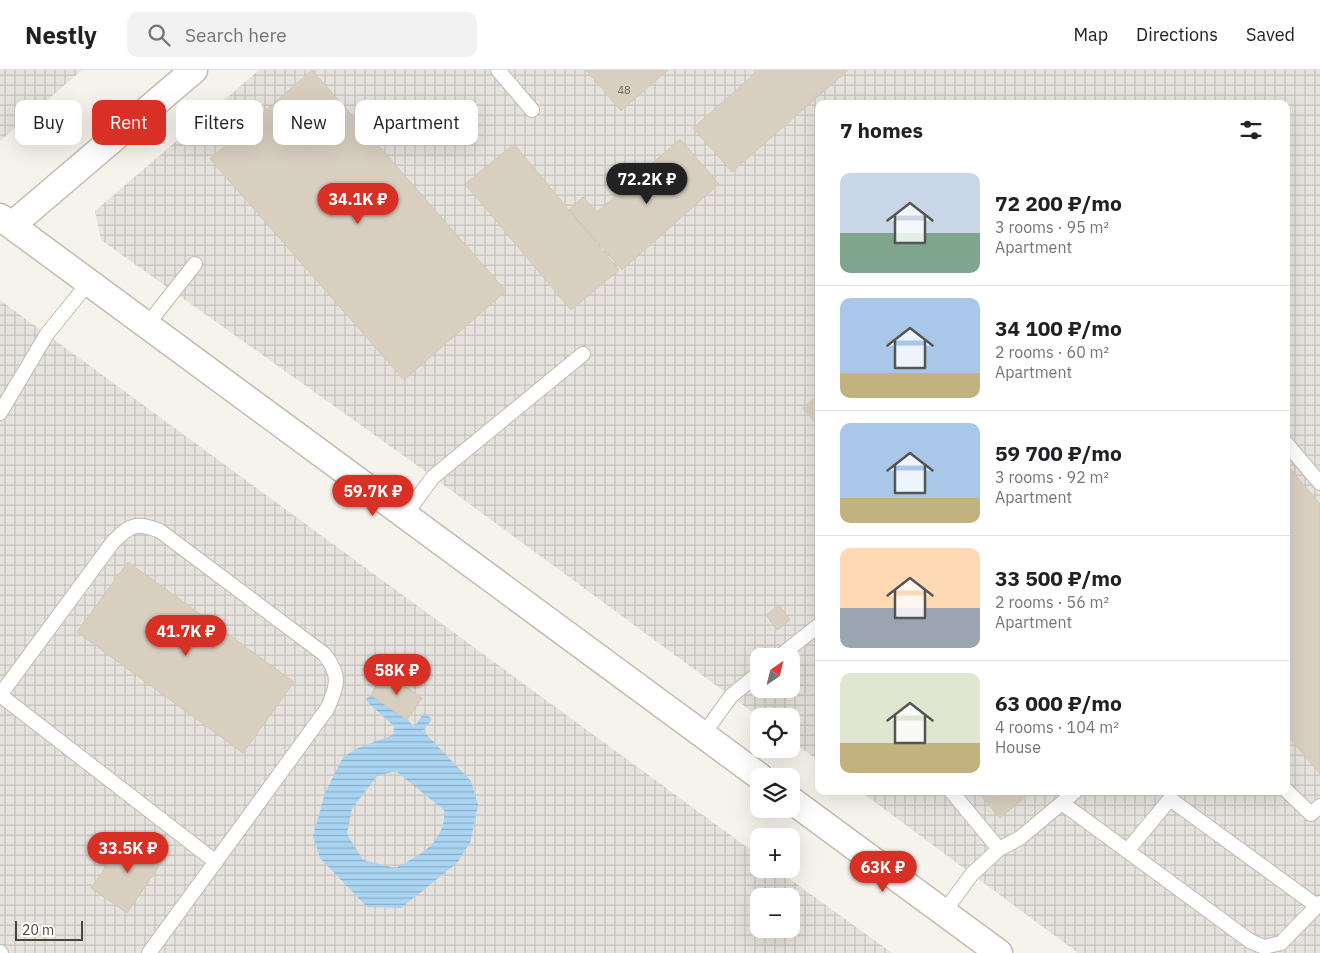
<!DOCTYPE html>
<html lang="en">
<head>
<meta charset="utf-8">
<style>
  :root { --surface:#fff; --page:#f2f2f2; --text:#202124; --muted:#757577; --line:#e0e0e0; --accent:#d93025 }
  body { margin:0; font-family:"IBM Plex Sans",sans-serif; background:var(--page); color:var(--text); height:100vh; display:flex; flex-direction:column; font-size:19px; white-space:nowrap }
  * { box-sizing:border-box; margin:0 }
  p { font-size:16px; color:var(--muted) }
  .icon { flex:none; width:28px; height:28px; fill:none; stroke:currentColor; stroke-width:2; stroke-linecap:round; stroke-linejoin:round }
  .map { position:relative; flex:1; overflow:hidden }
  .drawer { position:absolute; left:815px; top:30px; width:475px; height:695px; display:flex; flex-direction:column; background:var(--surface); border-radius:10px; box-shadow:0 5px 20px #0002 }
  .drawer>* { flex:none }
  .banner { position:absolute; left:15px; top:30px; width:475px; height:45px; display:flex; gap:10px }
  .needle { width:32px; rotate:35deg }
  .controls { position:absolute; left:750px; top:578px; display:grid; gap:10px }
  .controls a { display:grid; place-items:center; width:50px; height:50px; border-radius:10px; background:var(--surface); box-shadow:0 5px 20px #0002; font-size:25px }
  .scale { position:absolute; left:15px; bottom:12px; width:68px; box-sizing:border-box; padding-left:5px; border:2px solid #4b4439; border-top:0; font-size:14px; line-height:18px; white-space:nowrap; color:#4b4439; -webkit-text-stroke:4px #fff; paint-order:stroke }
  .price { position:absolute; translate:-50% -42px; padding:0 11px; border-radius:18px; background:var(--accent); color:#fff; font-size:16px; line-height:32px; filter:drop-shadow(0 1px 2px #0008) }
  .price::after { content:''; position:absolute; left:50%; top:30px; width:15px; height:11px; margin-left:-8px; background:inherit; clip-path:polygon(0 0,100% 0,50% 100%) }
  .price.active { background:#222; color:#fff }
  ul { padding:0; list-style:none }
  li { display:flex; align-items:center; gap:15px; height:125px; padding:0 25px }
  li+li { border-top:1px solid var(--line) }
  li span { display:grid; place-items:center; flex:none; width:140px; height:100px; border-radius:10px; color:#555 }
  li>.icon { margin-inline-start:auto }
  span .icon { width:60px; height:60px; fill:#fffc; stroke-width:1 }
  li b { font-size:21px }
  h2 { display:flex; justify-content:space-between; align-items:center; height:60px; padding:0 25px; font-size:21px }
  .chip { padding:0 18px; border-radius:10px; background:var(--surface); box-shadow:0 5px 20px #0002; font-size:18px; line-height:45px }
  .chip.active { background:var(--accent); color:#fff }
  header { display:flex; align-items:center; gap:30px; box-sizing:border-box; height:70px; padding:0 25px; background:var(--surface); border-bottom:1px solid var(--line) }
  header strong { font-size:24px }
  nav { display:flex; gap:28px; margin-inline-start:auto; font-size:18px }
  .search { width:350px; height:45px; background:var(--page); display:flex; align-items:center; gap:12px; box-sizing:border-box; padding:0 18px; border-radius:10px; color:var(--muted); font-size:19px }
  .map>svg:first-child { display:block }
  .industrial { fill:url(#industrial-grid); fill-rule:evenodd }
  .water { fill:url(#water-rules); fill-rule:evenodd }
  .building { fill:#d8cfc1; stroke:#d3c7b4 }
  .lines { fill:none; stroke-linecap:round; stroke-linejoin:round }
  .service-casing { stroke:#c2bbae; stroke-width:16 }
  .minor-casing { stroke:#c2bbae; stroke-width:29 }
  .service { stroke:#fff; stroke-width:14 }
  .minor { stroke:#fff; stroke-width:26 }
  .labels { text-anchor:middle; stroke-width:4; stroke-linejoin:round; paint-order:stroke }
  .number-label { font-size:11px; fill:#6e675b }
</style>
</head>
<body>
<header>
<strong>Nestly</strong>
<div class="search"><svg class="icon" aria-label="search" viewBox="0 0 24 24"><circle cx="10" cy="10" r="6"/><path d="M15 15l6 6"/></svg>Search here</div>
<nav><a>Map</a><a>Directions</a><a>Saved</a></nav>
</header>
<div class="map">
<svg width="1320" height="883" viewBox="0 0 1320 883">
  <defs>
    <pattern id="industrial-grid" width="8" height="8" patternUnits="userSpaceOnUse" patternTransform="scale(1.25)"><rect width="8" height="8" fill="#e6e2dd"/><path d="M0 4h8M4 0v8" fill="none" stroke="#c7c3be"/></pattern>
    <pattern id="water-rules" width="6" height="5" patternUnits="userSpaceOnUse" patternTransform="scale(1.25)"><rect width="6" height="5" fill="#a9d4f2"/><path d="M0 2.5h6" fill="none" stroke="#8caec5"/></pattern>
  </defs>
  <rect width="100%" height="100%" fill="#f6f3ec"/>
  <path class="industrial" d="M 0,0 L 82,0 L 0,71 Z
    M 259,0 L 1320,0 L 1320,883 L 1078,883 L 860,721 L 1286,721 L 1286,34 L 819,34 L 819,691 L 791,671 L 791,646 L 759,647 L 411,391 L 101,170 L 95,141 ZM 759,586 L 791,586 L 791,619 L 759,619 Z
    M 0,230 L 759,786 L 759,799 L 776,799 L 892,883 L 0,883 ZM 759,826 L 791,826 L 791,859 L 759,859 Z"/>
  <path class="water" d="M 380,607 C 401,622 397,639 414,657 L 424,643 L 432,649 L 423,661 L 471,711 L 478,735 L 470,773 L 457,793 L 401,838 L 367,837 L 320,788 L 313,766 L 325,723 L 343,687 L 358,678 L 393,665 L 394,656 L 365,630 L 371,625 ZM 396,701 L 445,741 C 443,775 421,784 395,798 L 363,790 L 347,764 L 352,739 L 377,706 Z"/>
  <path class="building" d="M 312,0 L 506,221 L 404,310 L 210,89 Z
    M 586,0 L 668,0 L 621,41 Z
    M 759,0 L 848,0 L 732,102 L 693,58 Z
    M 680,69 L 719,114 L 622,200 L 569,140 L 583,127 L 597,142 Z
    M 514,74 L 619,200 L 571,240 L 465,114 Z
    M 819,324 L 819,357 L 803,338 Z
    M 1286,394 L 1320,434 L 1320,704 L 1286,664 Z
    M 128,492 L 294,612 L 243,683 L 77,562 Z
    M 779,535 L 790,550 L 777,560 L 766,545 Z
    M 386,603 L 422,628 L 407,650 L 371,625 Z
    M 977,721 L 1032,721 L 1000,748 Z
    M 129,764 L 164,789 L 127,843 L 91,818 Z"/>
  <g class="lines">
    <g class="service-casing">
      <path id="service" d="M 498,0 L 532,40
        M 147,255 L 195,194
        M 0,343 L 47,264 L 89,212
        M 1286,373 L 1320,413
        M 405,445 L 433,407 L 583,284
        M 780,586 L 819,555
        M 0,625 L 113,472 C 131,454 136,452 160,461 L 324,584 C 341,605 338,615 327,639 L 149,883
        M 0,625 L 216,792
        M 703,665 L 731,626 L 759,603
        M 1286,720 L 1311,744 L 1320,736
        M 951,721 L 999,779
        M 1062,733 L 1250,871 L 1264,877 L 1281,873 L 1320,833
        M 1127,781 L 1170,729 L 1317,836
        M 944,842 L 972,804 L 999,779 L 1020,768 L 1076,721
        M 0,882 L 1,883"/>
    </g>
    <g class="minor-casing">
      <path id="minor" d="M 0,147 L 759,706
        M 12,155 L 194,0
        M 791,730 L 999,883"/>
    </g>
    <use href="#service" class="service"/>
    <use href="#minor" class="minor"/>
  </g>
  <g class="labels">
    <g class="number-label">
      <text x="624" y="24">48</text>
    </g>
  </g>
</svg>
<div class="controls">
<a><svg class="needle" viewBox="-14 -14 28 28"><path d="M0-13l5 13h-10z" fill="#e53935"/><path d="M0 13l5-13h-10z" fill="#757577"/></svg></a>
<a><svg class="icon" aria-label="locate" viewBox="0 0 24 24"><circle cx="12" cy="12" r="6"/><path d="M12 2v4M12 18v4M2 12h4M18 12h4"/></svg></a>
<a><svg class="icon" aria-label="layers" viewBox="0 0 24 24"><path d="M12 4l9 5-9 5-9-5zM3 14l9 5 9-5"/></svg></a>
<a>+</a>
<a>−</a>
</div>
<div class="scale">20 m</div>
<b class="price active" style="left:647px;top:135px">72.2K ₽</b>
<b class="price" style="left:358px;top:155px">34.1K ₽</b>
<b class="price" style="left:373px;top:447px">59.7K ₽</b>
<b class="price" style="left:186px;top:587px">41.7K ₽</b>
<b class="price" style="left:397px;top:626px">58K ₽</b>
<b class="price" style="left:128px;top:804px">33.5K ₽</b>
<b class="price" style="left:883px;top:823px">63K ₽</b>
<div class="banner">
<a class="chip">Buy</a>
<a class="chip active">Rent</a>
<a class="chip">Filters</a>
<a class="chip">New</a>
<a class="chip">Apartment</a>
</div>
<section class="drawer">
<h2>7 homes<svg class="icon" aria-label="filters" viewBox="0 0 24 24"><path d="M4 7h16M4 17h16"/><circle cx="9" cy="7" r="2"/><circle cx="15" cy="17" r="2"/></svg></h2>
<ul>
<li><span style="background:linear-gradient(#c9d6e8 60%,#7fa58c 0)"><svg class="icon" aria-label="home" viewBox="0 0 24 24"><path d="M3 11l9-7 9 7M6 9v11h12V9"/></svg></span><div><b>72 200 ₽/mo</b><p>3 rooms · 95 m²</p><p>Apartment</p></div></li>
<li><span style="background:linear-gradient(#a9c7e8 75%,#c2b280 0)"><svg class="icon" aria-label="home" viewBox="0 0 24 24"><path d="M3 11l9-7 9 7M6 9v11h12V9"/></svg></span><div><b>34 100 ₽/mo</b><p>2 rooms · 60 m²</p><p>Apartment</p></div></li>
<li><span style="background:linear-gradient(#a9c7e8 75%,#c2b280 0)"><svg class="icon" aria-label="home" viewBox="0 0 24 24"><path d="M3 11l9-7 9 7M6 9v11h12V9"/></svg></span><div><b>59 700 ₽/mo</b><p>3 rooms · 92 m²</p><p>Apartment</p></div></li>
<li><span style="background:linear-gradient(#ffd9b3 60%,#9aa5b1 0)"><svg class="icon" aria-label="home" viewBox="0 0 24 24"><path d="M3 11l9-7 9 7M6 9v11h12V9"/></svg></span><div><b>33 500 ₽/mo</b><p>2 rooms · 56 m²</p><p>Apartment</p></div></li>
<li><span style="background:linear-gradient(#dfe7d0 70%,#c2b280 0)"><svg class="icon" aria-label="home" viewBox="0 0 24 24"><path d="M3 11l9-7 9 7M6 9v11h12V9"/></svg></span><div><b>63 000 ₽/mo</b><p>4 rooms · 104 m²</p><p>House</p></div></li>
</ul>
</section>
</div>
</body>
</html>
